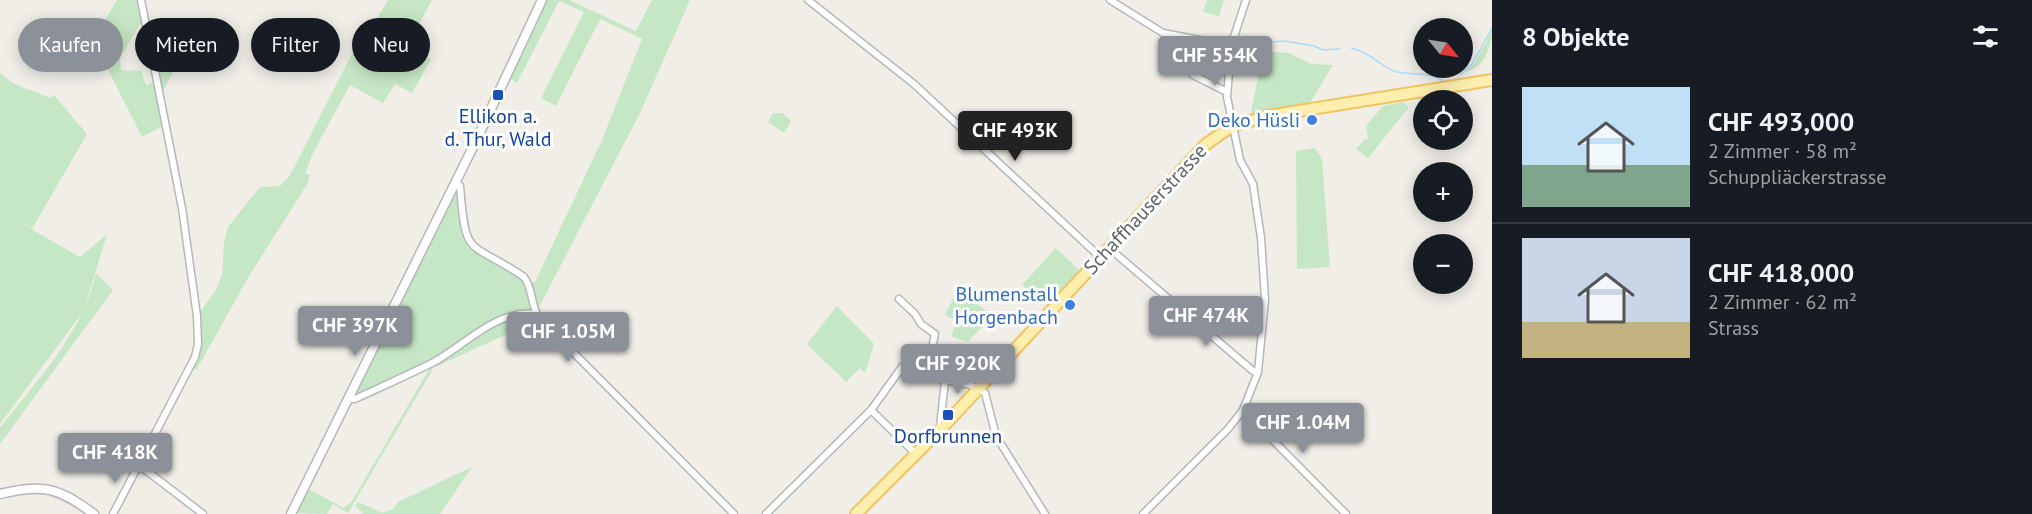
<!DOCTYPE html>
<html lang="de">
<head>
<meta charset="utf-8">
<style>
  :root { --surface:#171b24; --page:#242831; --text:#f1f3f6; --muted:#9ea1a6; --line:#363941; --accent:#8c9099 }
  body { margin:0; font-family:"PT Sans",sans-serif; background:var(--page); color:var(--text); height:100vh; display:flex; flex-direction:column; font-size:22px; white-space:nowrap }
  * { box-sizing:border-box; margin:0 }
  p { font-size:20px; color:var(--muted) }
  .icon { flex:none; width:33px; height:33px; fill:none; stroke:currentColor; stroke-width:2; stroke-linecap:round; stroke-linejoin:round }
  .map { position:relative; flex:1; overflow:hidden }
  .drawer { display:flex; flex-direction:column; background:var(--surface); width:540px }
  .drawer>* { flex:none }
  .top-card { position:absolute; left:18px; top:18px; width:570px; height:54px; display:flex; gap:12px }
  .needle { width:39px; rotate:120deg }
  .controls { position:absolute; left:1413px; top:18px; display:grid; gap:12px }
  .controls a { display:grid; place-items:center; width:60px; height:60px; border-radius:50%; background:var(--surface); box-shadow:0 3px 15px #0003; font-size:30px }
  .price { position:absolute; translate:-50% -51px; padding:0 14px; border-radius:6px; background:var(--accent); color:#fff; font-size:20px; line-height:39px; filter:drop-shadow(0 2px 3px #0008) }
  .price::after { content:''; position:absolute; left:50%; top:36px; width:18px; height:14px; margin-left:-9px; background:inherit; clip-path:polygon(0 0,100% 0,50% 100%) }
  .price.on { background:#222; color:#fff }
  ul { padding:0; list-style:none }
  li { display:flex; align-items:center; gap:18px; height:150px; padding:0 30px }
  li+li { border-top:2px solid var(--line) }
  li span { display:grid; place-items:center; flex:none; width:168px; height:120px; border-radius:0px; color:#555 }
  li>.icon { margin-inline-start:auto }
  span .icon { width:72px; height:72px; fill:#fffc; stroke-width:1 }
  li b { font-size:26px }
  h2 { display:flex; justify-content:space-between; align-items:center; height:72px; padding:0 30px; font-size:26px }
  .chip { padding:0 21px; border-radius:27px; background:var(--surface); box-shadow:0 3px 15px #0003; font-size:21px; line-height:54px }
  .chip.on { background:var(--accent); color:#fff }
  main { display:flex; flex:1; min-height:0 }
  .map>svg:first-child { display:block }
  .green { fill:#c6e7c5 }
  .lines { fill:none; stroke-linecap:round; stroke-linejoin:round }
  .stream { stroke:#aadcfe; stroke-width:1.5 }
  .minor-casing { stroke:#b4b8bb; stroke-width:9 }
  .tertiary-casing { stroke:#b4b8bb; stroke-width:11 }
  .primary-casing { stroke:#f0c461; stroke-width:14 }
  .minor { stroke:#fff; stroke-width:6 }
  .tertiary { stroke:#fff; stroke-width:8 }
  .primary { stroke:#feefaf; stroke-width:10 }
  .transit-dot { fill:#1a4fb4; stroke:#fff; stroke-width:2 }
  .shop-dot { fill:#3f7fe0; stroke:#fff; stroke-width:2 }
  .labels { text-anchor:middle; stroke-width:6; stroke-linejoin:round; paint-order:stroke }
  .transit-label { font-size:20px; fill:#164399; stroke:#fff }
  .shop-label { font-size:20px; fill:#366cbe; stroke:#fff; text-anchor:end }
  .street-label { font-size:20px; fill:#5f6367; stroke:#fff }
</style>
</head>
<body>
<main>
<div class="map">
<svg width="1492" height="514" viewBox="0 0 1492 514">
  <rect width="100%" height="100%" fill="#f0eee7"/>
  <path class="green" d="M 117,0 L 139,0 L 144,22 L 139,25 L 120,59 L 121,70 L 141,71 L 146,85 L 160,81 L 158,71 L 175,66 L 170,41 L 152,42 L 150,26 L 186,48 L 160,97 L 165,125 L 142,137 L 93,40 Z
    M 388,0 L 432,0 L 410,41 L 410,45 L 431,59 L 412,93 L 395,84 L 383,103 L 350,85 L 312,155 L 305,174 L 310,175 L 308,183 L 249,276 L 197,369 L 189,369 L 195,357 L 197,316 L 216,290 L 222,275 L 224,242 L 228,227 L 260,187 L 280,186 L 290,175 L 363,32 L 360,28 L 372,27 Z
    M 542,0 L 569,0 L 636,31 L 652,0 L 690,0 L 640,113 L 536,313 L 540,319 L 433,368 L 434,362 L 349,399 L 456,182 L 470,244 L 519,274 L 529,283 L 535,282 L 602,140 L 642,39 L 600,19 L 556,106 L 541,98 L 584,12 L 559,1 L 517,83 L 505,75 Z
    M 1207,0 L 1224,0 L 1219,16 L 1203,12 Z
    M 1492,30 C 1492,47 1484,68 1465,72 L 1476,61 Z
    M 1263,51 L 1289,53 L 1311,64 L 1333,65 L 1308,106 L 1251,113 Z
    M 0,72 C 11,87 35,90 50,98 L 54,95 L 87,134 L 32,229 L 21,221 L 29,228 L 80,257 L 107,234 L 84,310 L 0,424 Z
    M 1403,102 L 1409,107 L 1368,158 L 1356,149 L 1364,140 L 1368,139 L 1366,126 L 1383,106 Z
    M 773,113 L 782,113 L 791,121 L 784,133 L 768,122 Z
    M 1315,148 L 1322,159 L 1330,267 L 1297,269 L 1296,151 Z
    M 1056,248 L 1082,273 L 1056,300 L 1045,291 L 1037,299 L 1022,285 Z
    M 96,273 L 113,290 L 0,444 L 0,428 C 37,380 83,333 96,273 Z
    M 958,289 L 993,316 L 967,342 L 951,336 L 957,321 L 945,315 Z
    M 837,306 L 874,344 L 865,373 L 860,368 L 846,382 L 807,344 Z
    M 431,366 L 433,369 L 348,513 L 333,504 L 327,514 L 296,513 L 308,489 L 344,508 L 352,501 Z
    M 472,467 L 440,514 L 364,514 L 355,506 L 358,502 L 382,513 L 393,509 L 398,502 Z"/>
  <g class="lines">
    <path class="stream" d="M 1246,36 L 1269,42 L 1285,41 L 1314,46 L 1323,50 L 1340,49
      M 1351,48 C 1371,52 1383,69 1397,72 C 1411,75 1432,72 1443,81
      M 1460,75 L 1472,64 L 1492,28"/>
    <g class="minor-casing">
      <path id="minor" d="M 808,0 L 914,84 L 1100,257
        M 1110,0 L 1163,33 L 1231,46
        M 1191,39 L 1193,75 L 1227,92
        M 456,182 L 460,186 C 466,261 468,239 524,277 C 534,290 530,307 540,319 L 734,514
        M 1109,248 L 1253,371 L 1258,372
        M 899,299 L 915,314 L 921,324 L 935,334 L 928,367
        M 349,399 L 355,399 C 381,387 408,375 434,362 C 465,345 497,309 536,314
        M 871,410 L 916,454
        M 1243,410 L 1346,514
        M 940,427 L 945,380
        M 139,465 L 203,514
        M 113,514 L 195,357 L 198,344 L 197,316 L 182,208 L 141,0
        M 766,514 L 871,410 L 902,367 L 921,364 L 945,380 L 971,385 L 985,393 L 996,436 L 1045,514
        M 1143,514 L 1228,429 L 1243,410 L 1258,372 L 1265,299 L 1261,238 L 1253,184 L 1240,160 L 1227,97 L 1231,46 L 1246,0"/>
    </g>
    <g class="tertiary-casing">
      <path id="tertiary" d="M 0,494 C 44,483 58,488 94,514
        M 291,514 L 475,143 L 542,0"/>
    </g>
    <g class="primary-casing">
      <path id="primary" d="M 856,514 L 940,430 L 1205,145 L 1232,126 L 1268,116 L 1492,80"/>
    </g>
    <use href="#minor" class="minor"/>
    <use href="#tertiary" class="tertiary"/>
    <use href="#primary" class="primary"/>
  </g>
  <g class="transit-dot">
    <rect x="492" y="89" width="12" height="12" rx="3"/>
    <rect x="942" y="409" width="12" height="12" rx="3"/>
  </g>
  <g class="shop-dot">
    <circle cx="1312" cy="120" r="6"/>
    <circle cx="1070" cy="305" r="6"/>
  </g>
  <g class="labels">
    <g class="transit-label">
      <text x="498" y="123">Ellikon a.<tspan x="498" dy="23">d. Thur, Wald</tspan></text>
      <text x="948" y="443">Dorfbrunnen</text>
    </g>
    <g class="shop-label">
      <text x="1300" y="127">Deko Hüsli</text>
      <text x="1058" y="301">Blumenstall<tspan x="1058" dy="23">Horgenbach</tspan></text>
    </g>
    <g class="street-label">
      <text transform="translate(1145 209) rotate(-47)" y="7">Schaffhauserstrasse</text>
    </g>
  </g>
</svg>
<div class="controls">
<a><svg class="needle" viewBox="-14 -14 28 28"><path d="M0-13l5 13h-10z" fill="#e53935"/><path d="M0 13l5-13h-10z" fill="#9ea1a6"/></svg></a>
<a><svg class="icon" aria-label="locate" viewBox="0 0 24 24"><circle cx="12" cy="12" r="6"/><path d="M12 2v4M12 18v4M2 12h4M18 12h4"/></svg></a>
<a>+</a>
<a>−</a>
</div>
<b class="price" style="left:1215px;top:87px">CHF 554K</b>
<b class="price on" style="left:1015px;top:162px">CHF 493K</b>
<b class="price" style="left:1206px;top:347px">CHF 474K</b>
<b class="price" style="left:355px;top:357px">CHF 397K</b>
<b class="price" style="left:568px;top:363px">CHF 1.05M</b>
<b class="price" style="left:958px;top:395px">CHF 920K</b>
<b class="price" style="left:1303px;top:454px">CHF 1.04M</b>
<b class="price" style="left:115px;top:484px">CHF 418K</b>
<div class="top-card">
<a class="chip on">Kaufen</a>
<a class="chip">Mieten</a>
<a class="chip">Filter</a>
<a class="chip">Neu</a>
</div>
</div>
<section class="drawer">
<h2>8 Objekte<svg class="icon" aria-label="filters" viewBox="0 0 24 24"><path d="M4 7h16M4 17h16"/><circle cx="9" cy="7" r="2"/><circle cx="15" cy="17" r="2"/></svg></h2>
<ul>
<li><span style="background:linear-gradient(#bfe0f5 65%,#7fa58c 0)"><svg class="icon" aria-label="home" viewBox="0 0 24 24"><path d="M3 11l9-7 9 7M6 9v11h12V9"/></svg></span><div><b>CHF 493,000</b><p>2 Zimmer · 58 m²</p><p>Schuppliäckerstrasse</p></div></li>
<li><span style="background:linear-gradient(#c9d6e8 70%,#c2b280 0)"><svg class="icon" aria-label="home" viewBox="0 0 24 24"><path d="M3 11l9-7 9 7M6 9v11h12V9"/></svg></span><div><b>CHF 418,000</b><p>2 Zimmer · 62 m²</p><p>Strass</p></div></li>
</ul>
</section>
</main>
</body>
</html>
